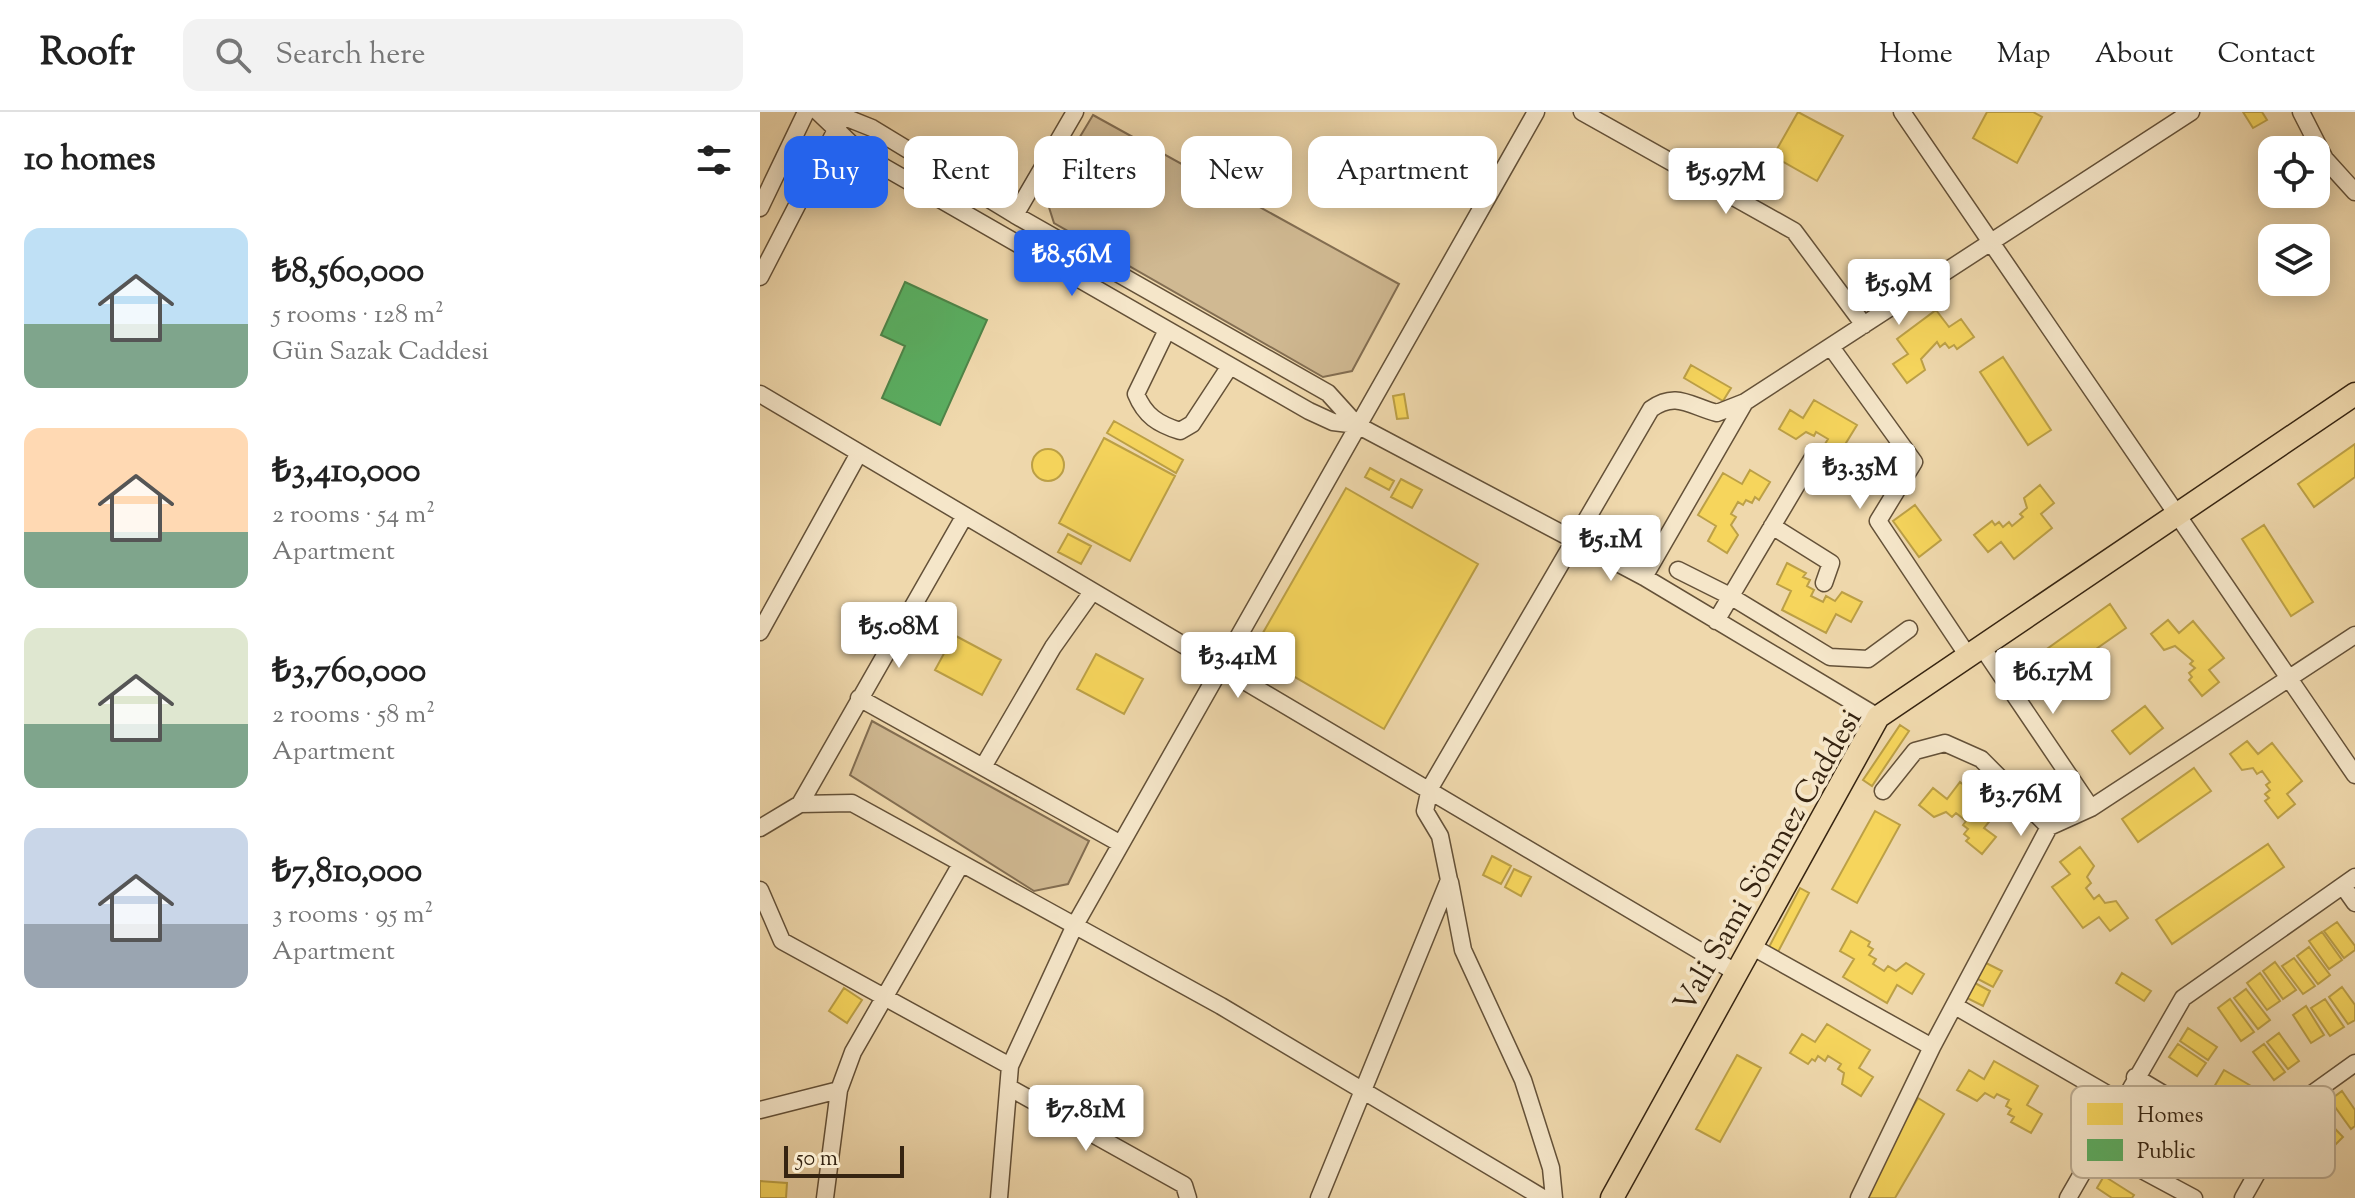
<!DOCTYPE html>
<html lang="en">
<head>
<meta charset="utf-8">
<style>
  :root { --surface:#fff; --page:#f2f2f2; --text:#222; --muted:#767676; --line:#e0e0e0; --accent:#2563eb }
  body { margin:0; font-family:"Sorts Mill Goudy",serif; background:var(--page); color:var(--text); height:100vh; display:flex; flex-direction:column; font-size:30px; white-space:nowrap }
  * { box-sizing:border-box; margin:0 }
  p { font-size:26px; color:var(--muted) }
  .icon { flex:none; width:44px; height:44px; fill:none; stroke:currentColor; stroke-width:2; stroke-linecap:round; stroke-linejoin:round }
  .map { position:relative; flex:1; overflow:hidden }
  .sheet { display:flex; flex-direction:column; background:var(--surface); width:760px }
  .sheet>* { flex:none }
  .banner { position:absolute; left:24px; top:24px; width:760px; height:72px; display:flex; gap:16px }
  .buttons { position:absolute; left:1498px; top:24px; display:grid; gap:16px }
  .buttons a { display:grid; place-items:center; width:72px; height:72px; border-radius:16px; background:var(--surface); box-shadow:0 4px 20px #0003; font-size:40px }
  .scale { position:absolute; left:24px; bottom:20px; width:120px; box-sizing:border-box; padding-left:8px; border:4px solid #362411; border-top:0; font-size:22px; line-height:28px; white-space:nowrap; color:#362411; -webkit-text-stroke:6px #f5e6c9; paint-order:stroke }
  .price { position:absolute; translate:-50% -68px; padding:0 18px; border-radius:8px; background:#fff; color:#222; font-size:26px; line-height:52px; filter:drop-shadow(0 2px 4px #0008) }
  .price::after { content:''; position:absolute; left:50%; top:48px; width:24px; height:18px; margin-left:-12px; background:inherit; clip-path:polygon(0 0,100% 0,50% 100%) }
  .price.selected { background:var(--accent); color:#fff }
  ul { padding:0; list-style:none }
  li { display:flex; align-items:center; gap:24px; height:200px; padding:0 24px }
  li span { display:grid; place-items:center; flex:none; width:224px; height:160px; border-radius:16px; color:#555 }
  li>.icon { margin-inline-start:auto }
  span .icon { width:96px; height:96px; fill:#fffc; stroke-width:1 }
  li b { font-size:34px }
  h2 { display:flex; justify-content:space-between; align-items:center; height:96px; padding:0 24px; font-size:34px }
  .tag { padding:0 28px; border-radius:16px; background:var(--surface); box-shadow:0 4px 20px #0003; font-size:28px; line-height:72px }
  .tag.selected { background:var(--accent); color:#fff }
  header { display:flex; align-items:center; gap:48px; box-sizing:border-box; height:112px; padding:0 40px; background:var(--surface); border-bottom:2px solid var(--line) }
  header strong { font-size:38px }
  nav { display:flex; gap:44px; margin-inline-start:auto; font-size:28px }
  .search { width:560px; height:72px; background:var(--page); display:flex; align-items:center; gap:20px; box-sizing:border-box; padding:0 28px; border-radius:16px; color:var(--muted); font-size:30px }
  main { display:flex; flex:1; min-height:0 }
  .map>svg:first-child { display:block }
  .green { fill:#d0b992; stroke:#836e52; stroke-width:2 }
  .homes { fill:#f6d55c; stroke:#bca046; stroke-width:2 }
  .public { fill:#5aae61; stroke:#4f8549; stroke-width:2 }
  .lines { fill:none; stroke-linecap:round; stroke-linejoin:round }
  .minor-casing { stroke:#645138; stroke-width:19 }
  .major-casing { stroke:#362411; stroke-width:25 }
  .minor { stroke:#f5e6c9; stroke-width:16 }
  .major { stroke:#efd8ac; stroke-width:22 }
  .labels { text-anchor:middle; stroke-width:8; stroke-linejoin:round; paint-order:stroke }
  .street-label { font-size:30px; fill:#362411; stroke:#f5e6c9 }
  .key { fill:#f5e6c9; stroke:#bcac92; stroke-width:2 }
  .key-label { font-size:22px; fill:#362411 }
</style>
</head>
<body>
<header>
<strong>Roofr</strong>
<div class="search"><svg class="icon" aria-label="search" viewBox="0 0 24 24"><circle cx="10" cy="10" r="6"/><path d="M15 15l6 6"/></svg>Search here</div>
<nav><a>Home</a><a>Map</a><a>About</a><a>Contact</a></nav>
</header>
<main>
<section class="sheet">
<h2>10 homes<svg class="icon" aria-label="filters" viewBox="0 0 24 24"><path d="M4 7h16M4 17h16"/><circle cx="9" cy="7" r="2"/><circle cx="15" cy="17" r="2"/></svg></h2>
<ul>
<li><span style="background:linear-gradient(#bfe0f5 60%,#7fa58c 0)"><svg class="icon" aria-label="home" viewBox="0 0 24 24"><path d="M3 11l9-7 9 7M6 9v11h12V9"/></svg></span><div><b>₺8,560,000</b><p>5 rooms · 128 m²</p><p>Gün Sazak Caddesi</p></div></li>
<li><span style="background:linear-gradient(#ffd9b3 65%,#7fa58c 0)"><svg class="icon" aria-label="home" viewBox="0 0 24 24"><path d="M3 11l9-7 9 7M6 9v11h12V9"/></svg></span><div><b>₺3,410,000</b><p>2 rooms · 54 m²</p><p>Apartment</p></div></li>
<li><span style="background:linear-gradient(#dfe7d0 60%,#7fa58c 0)"><svg class="icon" aria-label="home" viewBox="0 0 24 24"><path d="M3 11l9-7 9 7M6 9v11h12V9"/></svg></span><div><b>₺3,760,000</b><p>2 rooms · 58 m²</p><p>Apartment</p></div></li>
<li><span style="background:linear-gradient(#c9d6e8 60%,#9aa5b1 0)"><svg class="icon" aria-label="home" viewBox="0 0 24 24"><path d="M3 11l9-7 9 7M6 9v11h12V9"/></svg></span><div><b>₺7,810,000</b><p>3 rooms · 95 m²</p><p>Apartment</p></div></li>
</ul>
</section>
<div class="map">
<svg width="1595" height="1086" viewBox="0 0 1595 1086">
  <rect width="100%" height="100%" fill="#efd8ac"/>
  <filter id="stains"><feTurbulence type="fractalNoise" baseFrequency=".0025" numOctaves="4"/><feColorMatrix values="0 0 0 0 .2 0 0 0 0 .09 0 0 0 0 .02 0 0 0 .5 -.17"/></filter>
  <radialGradient id="worn" r=".72"><stop offset=".6" stop-color="#630" stop-opacity="0"/><stop offset="1" stop-color="#630" stop-opacity=".3"/></radialGradient>
  <path class="green" d="M 333,3 L 639,172 L 592,259 L 563,265 L 294,111 L 285,83 Z
    M 112,609 L 329,729 L 308,772 L 274,779 L 90,663 Z"/>
  <path class="homes" d="M 1038,0 L 1083,24 L 1057,69 L 1013,44 Z
    M 1227,0 L 1273,0 L 1282,5 L 1257,51 L 1213,26 Z
    M 1483,0 L 1502,0 L 1507,8 L 1493,16 Z
    M 1176,198 L 1189,215 L 1201,207 L 1214,225 L 1197,237 L 1194,233 L 1189,236 L 1185,231 L 1180,235 L 1177,230 L 1161,247 L 1165,258 L 1147,271 L 1133,252 L 1148,242 L 1137,227 Z
    M 1243,245 L 1291,318 L 1268,333 L 1220,260 Z
    M 931,253 L 971,276 L 963,289 L 924,266 Z
    M 644,282 L 648,306 L 637,307 L 633,284 Z
    M 1054,288 L 1097,313 L 1086,331 L 1100,339 L 1089,358 L 1071,348 L 1073,344 L 1067,341 L 1070,336 L 1065,332 L 1068,327 L 1056,320 L 1054,324 L 1046,320 L 1036,327 L 1019,317 L 1030,298 L 1043,306 Z
    M 354,309 L 423,348 L 416,361 L 347,321 Z
    M 344,326 L 415,364 L 370,449 L 299,411 Z
    M 1595,332 L 1595,365 L 1554,395 L 1538,372 Z
    M272 353a16 16 0 1 1 32 0a16 16 0 1 1-32 0Z
    M 610,356 L 634,369 L 629,378 L 605,365 Z
    M 990,358 L 1010,370 L 999,388 L 995,385 L 992,391 L 986,388 L 983,393 L 978,390 L 971,402 L 976,405 L 971,413 L 978,423 L 967,441 L 948,429 L 956,414 L 938,403 L 963,361 L 982,372 Z
    M 641,367 L 662,378 L 652,396 L 631,385 Z
    M 1280,373 L 1294,391 L 1281,402 L 1292,416 L 1254,447 L 1241,430 L 1228,440 L 1214,423 L 1232,409 L 1235,413 L 1239,410 L 1243,415 L 1249,410 L 1252,414 L 1263,405 L 1260,402 L 1267,396 L 1264,386 Z
    M 586,376 L 718,452 L 624,617 L 492,540 Z
    M 1155,393 L 1181,428 L 1159,445 L 1133,409 Z
    M 1504,413 L 1553,490 L 1531,504 L 1482,427 Z
    M 308,422 L 331,434 L 321,452 L 298,440 Z
    M 1027,451 L 1046,461 L 1043,465 L 1050,468 L 1047,474 L 1054,478 L 1051,484 L 1063,490 L 1066,484 L 1075,489 L 1082,480 L 1102,490 L 1091,510 L 1076,502 L 1066,521 L 1022,498 L 1031,479 L 1017,472 Z
    M 1350,492 L 1366,516 L 1293,567 L 1277,544 Z
    M 1408,508 L 1419,521 L 1433,509 L 1464,546 L 1449,558 L 1459,570 L 1442,584 L 1429,568 L 1432,565 L 1429,561 L 1435,556 L 1430,552 L 1433,549 L 1415,534 L 1404,538 L 1391,522 Z
    M 194,523 L 241,548 L 222,583 L 175,558 Z
    M 336,542 L 383,567 L 364,602 L 317,577 Z
    M 1385,594 L 1403,616 L 1370,642 L 1352,619 Z
    M 1140,613 L 1149,619 L 1112,674 L 1103,668 Z
    M 1487,629 L 1498,642 L 1512,631 L 1542,669 L 1527,682 L 1535,692 L 1518,706 L 1505,689 L 1509,686 L 1505,682 L 1510,678 L 1506,673 L 1510,670 L 1502,659 L 1497,662 L 1493,656 L 1482,658 L 1470,642 Z
    M 1434,656 L 1451,679 L 1378,730 L 1362,707 Z
    M 1200,670 L 1237,700 L 1224,716 L 1236,725 L 1222,742 L 1206,729 L 1209,726 L 1204,722 L 1208,717 L 1203,713 L 1206,709 L 1196,701 L 1192,705 L 1186,700 L 1174,705 L 1159,693 L 1173,676 L 1187,687 Z
    M 1115,699 L 1140,713 L 1097,791 L 1072,777 Z
    M 1508,732 L 1524,755 L 1412,832 L 1396,808 Z
    M 1320,735 L 1334,754 L 1327,765 L 1331,771 L 1326,776 L 1334,787 L 1339,783 L 1345,791 L 1356,789 L 1368,806 L 1350,819 L 1339,805 L 1323,816 L 1292,775 L 1310,762 L 1300,750 Z
    M 732,744 L 751,754 L 741,772 L 723,763 Z
    M 754,757 L 771,765 L 761,784 L 745,775 Z
    M 1040,776 L 1049,781 L 1018,840 L 1009,835 Z
    M 1577,810 L 1595,834 L 1595,838 L 1584,846 L 1564,819 Z
    M 1091,819 L 1110,830 L 1108,834 L 1113,837 L 1109,843 L 1116,847 L 1113,852 L 1124,859 L 1128,854 L 1136,859 L 1146,851 L 1164,862 L 1152,882 L 1137,873 L 1127,891 L 1083,865 L 1094,847 L 1080,839 Z
    M 1562,820 L 1582,848 L 1569,857 L 1549,829 Z
    M 1549,835 L 1570,863 L 1558,872 L 1537,844 Z
    M 1534,846 L 1555,874 L 1543,882 L 1522,854 Z
    M 1224,850 L 1242,859 L 1233,875 L 1216,866 Z
    M 1515,850 L 1536,878 L 1523,887 L 1503,859 Z
    M 1362,861 L 1391,879 L 1384,889 L 1356,871 Z
    M 1500,861 L 1520,889 L 1507,898 L 1487,871 Z
    M 1213,870 L 1230,879 L 1223,894 L 1205,885 Z
    M 1582,875 L 1595,893 L 1595,908 L 1588,912 L 1569,885 Z
    M 84,876 L 102,888 L 87,911 L 69,899 Z
    M 1486,877 L 1510,908 L 1498,917 L 1474,886 Z
    M 1470,887 L 1494,920 L 1481,929 L 1458,896 Z
    M 1565,887 L 1584,915 L 1570,924 L 1551,896 Z
    M 1546,894 L 1564,923 L 1551,931 L 1533,903 Z
    M 1067,912 L 1110,938 L 1099,956 L 1113,965 L 1101,984 L 1082,972 L 1084,961 L 1078,957 L 1081,952 L 1068,944 L 1065,949 L 1058,944 L 1055,949 L 1052,947 L 1048,952 L 1030,941 L 1042,922 L 1055,930 Z
    M 1428,916 L 1457,935 L 1448,948 L 1420,929 Z
    M 1519,921 L 1539,949 L 1528,957 L 1507,930 Z
    M 1418,932 L 1446,951 L 1437,964 L 1409,945 Z
    M 1504,932 L 1525,960 L 1514,968 L 1493,940 Z
    M 977,943 L 1001,956 L 960,1030 L 936,1017 Z
    M 1234,949 L 1278,974 L 1267,993 L 1282,1002 L 1271,1021 L 1251,1010 L 1254,1005 L 1248,1002 L 1251,997 L 1246,994 L 1249,988 L 1237,982 L 1234,986 L 1225,981 L 1217,989 L 1197,978 L 1209,958 L 1224,967 Z
    M 1464,958 L 1498,978 L 1488,995 L 1454,975 Z
    M 1582,979 L 1595,998 L 1595,1014 L 1591,1017 L 1570,988 Z
    M 1158,986 L 1184,1002 L 1135,1086 L 1100,1086 Z
    M 1559,1000 L 1583,1025 L 1572,1036 L 1547,1011 Z
    M 1344,1064 L 1374,1083 L 1372,1086 L 1352,1086 L 1337,1076 Z
    M 0,1069 L 27,1071 L 26,1086 L 0,1086 Z"/>
  <path class="public" d="M 145,170 L 227,208 L 180,313 L 122,286 L 145,234 L 121,223 Z"/>
  <g class="lines">
    <g class="minor-casing">
      <path id="minor" d="M 58,0 L 103,43 L 549,299 L 573,310 L 597,313 L 884,465 L 1118,605
        M 72,0 L 112,16 L 255,103 L 568,281 L 597,313
        M 822,0 L 1034,119 L 1104,213
        M 1142,0 L 1595,663
        M 1541,0 L 1565,47 L 1595,80
        M 0,96 L 46,0
        M 255,103 L 315,0
        M 0,165 L 80,10
        M 407,218 L 376,282 C 385,304 398,312 420,319 L 432,312 L 470,254
        M 1071,235 L 1154,350 L 1118,409 L 1208,544
        M 0,282 L 977,861
        M 1012,414 L 1071,451 L 1064,471
        M 918,458 L 970,484 L 1070,545 L 1108,547 L 1149,517
        M 884,465 L 985,290 L 1431,0
        M 956,509 L 1055,342
        M 0,520 L 99,341
        M 1222,535 L 1331,696
        M 99,586 L 361,732
        M 223,655 L 293,535 L 332,480
        M 1123,679 L 1155,639 L 1185,631 L 1221,647 L 1289,715
        M 40,692 L 204,405
        M 0,716 L 40,692 L 92,691 L 461,894 L 783,1086
        M 690,770 L 703,838 L 763,968 L 791,1056 L 794,1086
        M 1583,774 L 1595,791
        M 0,778 L 22,829 L 250,954
        M 991,834 L 1172,935
        M 1195,894 L 1361,990
        M 1375,965 L 1507,1044
        M 250,976 L 424,1073 L 428,1086
        M 0,998 L 79,978
        M 1337,1034 L 1434,1086
        M 65,1086 L 79,978 L 93,940 L 201,752
        M 239,1086 L 250,954 L 315,813 L 776,0
        M 559,1086 L 689,768 L 680,724 L 665,699 L 670,676 L 891,297 C 916,279 930,294 957,301 L 985,290
        M 1099,1086 L 1172,935 L 1289,715 L 1331,696 L 1595,523
        M 1308,1086 L 1423,886 L 1595,765
        M 1483,1086 L 1535,994 L 1595,951"/>
    </g>
    <g class="major-casing">
      <path id="major" d="M 852,1086 L 1118,605 L 1595,282"/>
    </g>
    <use href="#minor" class="minor"/>
    <use href="#major" class="major"/>
  </g>
  <g class="labels">
    <g class="street-label">
      <text transform="translate(1007 748) rotate(-60)" y="10">Vali Sami Sönmez Caddesi</text>
    </g>
  </g>
  <rect x="1311" y="974" width="264" height="92" rx="12" class="key"/>
  <rect x="1327" y="991" width="36" height="22" fill="#f6d55c"/>
  <rect x="1327" y="1027" width="36" height="22" fill="#5aae61"/>
  <g class="key-label">
    <text x="1377" y="1010">Homes</text>
    <text x="1377" y="1046">Public</text>
  </g>
  <rect width="100%" height="100%" filter="url(#stains)"/>
  <rect width="100%" height="100%" fill="url(#worn)"/>
</svg>
<div class="buttons">
<a><svg class="icon" aria-label="locate" viewBox="0 0 24 24"><circle cx="12" cy="12" r="6"/><path d="M12 2v4M12 18v4M2 12h4M18 12h4"/></svg></a>
<a><svg class="icon" aria-label="layers" viewBox="0 0 24 24"><path d="M12 4l9 5-9 5-9-5zM3 14l9 5 9-5"/></svg></a>
</div>
<div class="scale">50 m</div>
<b class="price" style="left:966px;top:104px">₺5.97M</b>
<b class="price selected" style="left:312px;top:186px">₺8.56M</b>
<b class="price" style="left:1139px;top:215px">₺5.9M</b>
<b class="price" style="left:1100px;top:399px">₺3.35M</b>
<b class="price" style="left:851px;top:471px">₺5.1M</b>
<b class="price" style="left:139px;top:558px">₺5.08M</b>
<b class="price" style="left:478px;top:588px">₺3.41M</b>
<b class="price" style="left:1293px;top:604px">₺6.17M</b>
<b class="price" style="left:1261px;top:726px">₺3.76M</b>
<b class="price" style="left:326px;top:1041px">₺7.81M</b>
<div class="banner">
<a class="tag selected">Buy</a>
<a class="tag">Rent</a>
<a class="tag">Filters</a>
<a class="tag">New</a>
<a class="tag">Apartment</a>
</div>
</div>
</main>
</body>
</html>
